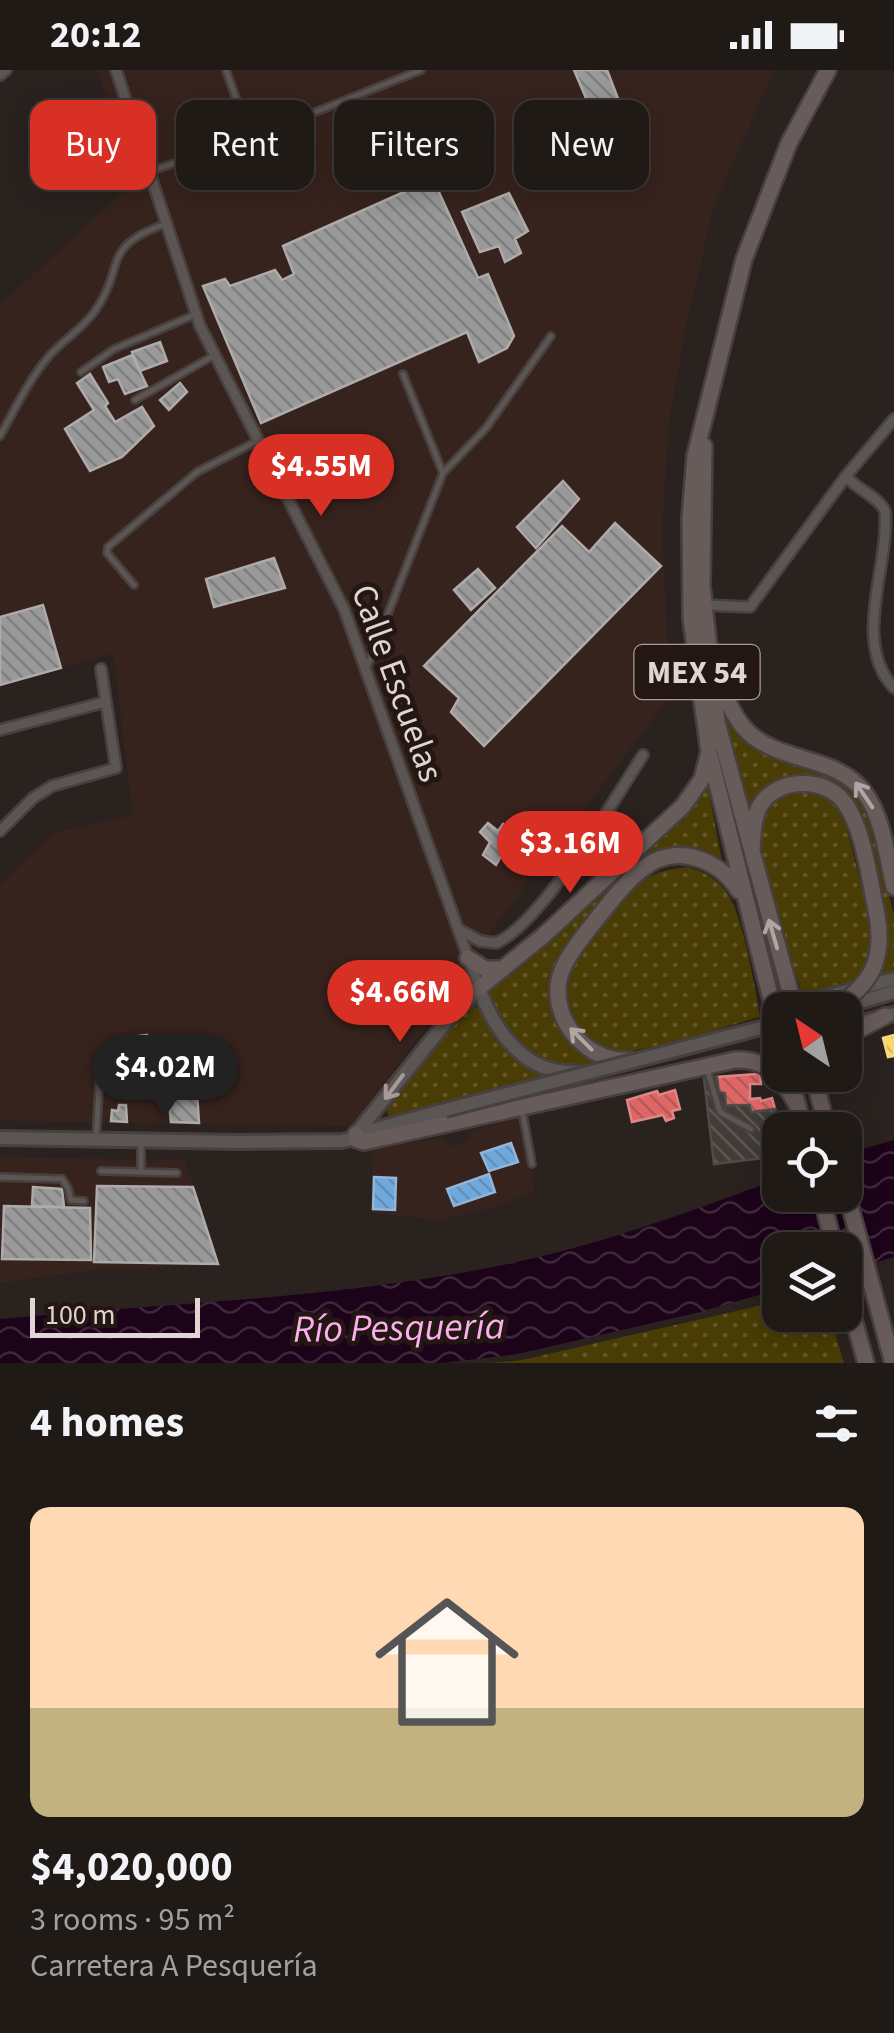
<!DOCTYPE html>
<html lang="en">
<head>
<meta charset="utf-8">
<style>
  :root { --surface:#201a17; --page:#2d2724; --text:#f1f3f6; --muted:#a2a1a1; --line:#3d3836; --accent:#d93025 }
  body { margin:0; font-family:"Source Sans 3",sans-serif; background:var(--page); color:var(--text); height:100vh; display:flex; flex-direction:column; font-size:38px; white-space:nowrap }
  * { box-sizing:border-box; margin:0 }
  p { font-size:32px; color:var(--muted) }
  .icon { flex:none; width:55px; height:55px; fill:none; stroke:currentColor; stroke-width:2; stroke-linecap:round; stroke-linejoin:round }
  .map { position:relative; height:1293px; overflow:hidden }
  .side { display:flex; flex-direction:column; background:var(--surface); flex:1 }
  .side>* { flex:none }
  .top-card { position:absolute; left:30px; top:30px; width:835px; height:90px; display:flex; gap:20px }
  .needle { width:65px; rotate:325deg }
  .controls { position:absolute; left:762px; top:922px; display:grid; gap:20px }
  .controls a { display:grid; place-items:center; width:100px; height:100px; border-radius:20px; background:var(--surface); box-shadow:0 5px 25px #0003,0 0 0 2px var(--line); font-size:50px }
  .scale { position:absolute; left:30px; bottom:25px; width:170px; box-sizing:border-box; padding-left:10px; border:5px solid #e0d5d2; border-top:0; font-size:28px; line-height:35px; white-space:nowrap; color:#e0d5d2; -webkit-text-stroke:8px #241612; paint-order:stroke }
  .price { position:absolute; translate:-50% -85px; padding:0 22px; border-radius:35px; background:var(--accent); color:#fff; font-size:32px; line-height:65px; filter:drop-shadow(0 2px 5px #0008) }
  .price::after { content:''; position:absolute; left:50%; top:60px; width:30px; height:22px; margin-left:-15px; background:inherit; clip-path:polygon(0 0,100% 0,50% 100%) }
  .price.on { background:#222; color:#fff }
  ul { padding:0; list-style:none }
  li { display:grid; align-content:center; gap:20px; height:530px; padding:0 30px }
  li span { display:grid; place-items:center; height:310px; border-radius:20px; color:#555 }
  li>.icon { margin-inline-start:auto }
  span .icon { width:180px; height:180px; fill:#fffc; stroke-width:1 }
  li b { font-size:42px }
  h2 { display:flex; justify-content:space-between; align-items:center; height:120px; padding:0 30px; font-size:42px }
  .chip { padding:0 35px; border-radius:20px; background:var(--surface); box-shadow:0 5px 25px #0003,0 0 0 2px var(--line); font-size:35px; line-height:90px }
  .chip.on { background:var(--accent); color:#fff }
  .status { display:flex; justify-content:space-between; align-items:center; height:70px; padding:0 50px; background:var(--surface); direction:ltr }
  .status svg { height:28px; fill:currentColor }
  .map>svg:first-child { display:block }
  .built { fill:#37231d }
  .grass { fill:url(#grass-dots) }
  .water { fill:url(#water-waves) }
  .homes { fill:url(#homes-back-hatch); stroke:#f6d886; stroke-width:2.5 }
  .shops { fill:url(#shops-back-hatch); stroke:#e08786; stroke-width:2.5 }
  .schools { fill:url(#schools-back-hatch); stroke:#91b6d9; stroke-width:2.5 }
  .industry { fill:url(#industry-back-hatch); stroke:#aeabaa; stroke-width:2.5 }
  .building { fill:url(#building-back-hatch); stroke:#514b47; stroke-width:2.5 }
  .lines { fill:none; stroke-linecap:round; stroke-linejoin:round }
  .lane-casing { stroke:#47403e; stroke-width:10 }
  .street-casing { stroke:#47403e; stroke-width:14 }
  .secondary-casing { stroke:#47403e; stroke-width:18 }
  .primary-casing { stroke:#47403e; stroke-width:20 }
  .lane { stroke:#5b5553; stroke-width:5 }
  .street { stroke:#5b5553; stroke-width:9 }
  .secondary { stroke:#5b5553; stroke-width:12 }
  .primary { stroke:#685c5b; stroke-width:15 }
  .secondary-bridge-casing { stroke:#47403e; stroke-width:18; stroke-linecap:butt }
  .primary-bridge-casing { stroke:#47403e; stroke-width:20; stroke-linecap:butt }
  .secondary-bridge { stroke:#5b5553; stroke-width:12 }
  .primary-bridge { stroke:#685c5b; stroke-width:15 }
  .oneway { stroke:#b0a5a2 }
  .oneway2 { stroke:#a49b99 }
  .labels { text-anchor:middle; stroke-width:10; stroke-linejoin:round; paint-order:stroke }
  .shield { fill:#241612; stroke:#a89c98; stroke-width:2.5 }
  .shield-label { font-size:32px; font-weight:bold; fill:#e0d5d2 }
  .street-label { font-size:35px; fill:#e0d5d2; stroke:#241612 }
  .water-label { font-size:38px; font-style:italic; fill:#fbafed; stroke:#241612 }
</style>
</head>
<body>
<div class="status"><b>20:12</b><svg viewBox="0 0 49 12"><path d="M0 12V9h3v3zM5 12V6h3v6zM10 12V3h3v9zM15 12V0h3v12zM26 1h20v11H26zM47 4h2v5h-2z"/></svg></div>
<div class="map">
<svg width="894" height="1293" viewBox="0 0 894 1293">
  <defs>
    <pattern id="grass-dots" width="8" height="8" patternUnits="userSpaceOnUse" patternTransform="scale(2.5)"><rect width="8" height="8" fill="#493c04"/><path d="M2 2h.1M6 6h.1" fill="none" stroke="#635728" stroke-width="1.8" stroke-linecap="round"/></pattern>
    <pattern id="water-waves" width="16" height="10" patternUnits="userSpaceOnUse" patternTransform="scale(2.5)"><rect width="16" height="10" fill="#1d031a"/><path d="M0 5q4-4 8 0t8 0" fill="none" stroke="#3e273a"/></pattern>
    <pattern id="homes-back-hatch" width="6" height="6" patternUnits="userSpaceOnUse" patternTransform="scale(2.5)"><rect width="6" height="6" fill="#ffd966"/><path d="M-1 5l2 2M0 0l6 6M5-1l2 2" fill="none" stroke="#d9ba5e"/></pattern>
    <pattern id="shops-back-hatch" width="6" height="6" patternUnits="userSpaceOnUse" patternTransform="scale(2.5)"><rect width="6" height="6" fill="#e06666"/><path d="M-1 5l2 2M0 0l6 6M5-1l2 2" fill="none" stroke="#b15b5a"/></pattern>
    <pattern id="schools-back-hatch" width="6" height="6" patternUnits="userSpaceOnUse" patternTransform="scale(2.5)"><rect width="6" height="6" fill="#6fa8dc"/><path d="M-1 5l2 2M0 0l6 6M5-1l2 2" fill="none" stroke="#648eb5"/></pattern>
    <pattern id="industry-back-hatch" width="6" height="6" patternUnits="userSpaceOnUse" patternTransform="scale(2.5)"><rect width="6" height="6" fill="#999"/><path d="M-1 5l2 2M0 0l6 6M5-1l2 2" fill="none" stroke="#7f7e7e"/></pattern>
    <pattern id="building-back-hatch" width="6" height="6" patternUnits="userSpaceOnUse" patternTransform="scale(2.5)"><rect width="6" height="6" fill="#423c38"/><path d="M-1 5l2 2M0 0l6 6M5-1l2 2" fill="none" stroke="#5d5754"/></pattern>
  </defs>
  <rect width="100%" height="100%" fill="#2a221f"/>
  <path class="built" d="M 97,0 L 774,0 L 714,136 L 686,256 L 669,352 L 662,457 L 670,627 L 489,864 L 460,911 L 352,1056 L 0,1051 L 0,815 L 53,763 L 133,745 L 113,583 L 0,615 L 0,235 L 136,110 Z
    M 522,1047 L 534,1122 L 488,1139 L 439,1150 L 371,1143 L 373,1078 L 440,1068 L 452,1076 L 464,1074 L 474,1060 Z
    M 0,1087 L 185,1090 L 218,1194 L 92,1200 L 0,1213 Z"/>
  <path class="grass" d="M 726,648 L 741,668 L 762,683 L 839,710 L 854,722 L 865,738 L 894,845 L 894,904 L 880,907 C 894,865 866,741 829,712 C 801,691 765,717 747,737 Z
    M 708,717 L 722,792 L 691,783 L 618,814 L 554,895 L 548,924 L 556,954 L 572,976 L 612,996 C 555,1009 502,982 489,924 L 493,917 L 602,825 L 677,755 Z
    M 816,722 L 834,731 L 847,758 L 872,859 L 872,879 L 870,891 L 856,910 L 802,924 L 760,790 C 756,745 766,720 816,722 Z
    M 688,797 C 704,802 717,808 727,823 C 743,846 755,917 760,947 C 724,956 644,986 611,980 C 575,974 558,937 567,904 C 571,890 631,818 644,810 C 657,801 673,799 688,797 Z
    M 474,936 C 484,942 485,952 491,962 C 505,988 529,998 555,1007 L 388,1046 L 387,1040 C 407,1014 448,949 474,936 Z
    M 780,1231 L 780,1245 L 829,1245 L 844,1293 L 492,1293 L 522,1290 Z"/>
  <path class="water" d="M 894,1070 L 894,1187 L 845,1201 L 845,1180 L 780,1180 L 780,1219 L 700,1242 L 518,1284 L 444,1293 L 0,1293 L 0,1249 C 166,1233 334,1229 498,1196 C 594,1177 688,1143 780,1108 L 780,1125 L 845,1125 L 845,1084 Z"/>
  <path class="homes" d="M 894,965 L 894,986 L 888,987 L 883,968 Z"/>
  <path class="shops" d="M 757,1004 L 760,1004 L 761,1014 L 750,1014 L 750,1029 L 760,1028 L 761,1031 L 772,1028 L 775,1039 L 751,1042 L 750,1035 L 726,1035 L 725,1023 L 719,1022 L 717,1007 Z
    M 675,1020 L 680,1039 L 672,1041 L 674,1048 L 666,1051 L 663,1045 L 632,1052 L 627,1030 L 657,1021 L 659,1025 Z"/>
  <path class="schools" d="M 511,1073 L 518,1092 L 489,1101 L 481,1083 Z
    M 489,1104 L 495,1122 L 454,1136 L 447,1119 Z
    M 374,1107 L 396,1108 L 395,1140 L 373,1139 Z"/>
  <path class="industry" d="M 574,0 L 607,0 L 619,31 L 591,40 Z
    M 433,109 L 478,208 L 488,204 L 514,266 L 507,278 L 479,292 L 467,262 L 261,353 L 203,216 L 225,209 L 230,216 L 275,200 L 282,210 L 294,204 L 283,176 Z
    M 509,123 L 528,161 L 515,169 L 521,183 L 505,192 L 499,176 L 480,182 L 462,142 Z
    M 160,272 L 167,291 L 140,301 L 132,282 Z
    M 132,285 L 147,316 L 125,324 L 118,309 L 109,312 L 103,297 Z
    M 90,304 L 108,333 L 105,336 L 115,352 L 142,337 L 154,356 L 122,387 L 90,401 L 65,359 L 94,340 L 77,313 Z
    M 180,313 L 187,322 L 169,340 L 160,330 Z
    M 563,411 L 579,429 L 536,478 L 517,457 Z
    M 615,453 L 661,496 L 484,676 L 451,642 L 459,628 L 424,596 L 562,456 L 589,482 Z
    M 274,488 L 285,518 L 214,537 L 206,509 Z
    M 478,499 L 495,518 L 471,540 L 454,520 Z
    M 43,535 L 61,598 L 0,615 L 0,547 Z
    M 488,753 L 498,761 L 503,754 L 515,763 L 496,795 L 483,785 L 490,772 L 480,762 Z
    M 147,965 L 151,993 L 141,994 L 138,966 Z
    M 126,1006 L 130,1021 L 114,1020 L 112,1009 Z
    M 197,1022 L 199,1053 L 171,1052 L 168,1026 Z
    M 119,1035 L 126,1035 L 127,1052 L 111,1051 L 112,1040 L 118,1041 Z
    M 97,1116 L 193,1117 L 218,1194 L 94,1192 Z
    M 33,1117 L 62,1119 L 64,1137 L 32,1136 Z
    M 4,1136 L 90,1138 L 91,1190 L 2,1189 Z"/>
  <path class="building" d="M 717,1007 L 719,1022 L 725,1023 L 726,1035 L 750,1035 L 751,1042 L 775,1039 L 780,1086 L 714,1094 L 704,1009 Z"/>
  <g class="lines">
    <g class="lane-casing">
      <path id="lane" d="M 226,0 L 250,68
        M 151,101 L 250,68 L 421,0
        M 81,302 L 114,279 L 194,245
        M 403,304 L 443,403
        M 135,330 L 213,286
        M 0,366 C 14,341 27,313 45,291 C 59,272 82,260 95,241 C 126,197 100,177 165,154
        M 134,515 L 107,483 L 108,477 L 197,402 L 257,371
        M 367,597 L 443,403 L 486,358 L 551,266
        M 707,999 L 720,1042 L 751,1059
        M 522,1040 L 532,1094
        M 96,1069 L 100,1003
        M 101,1101 L 141,1102 L 141,1074
        M 141,1102 L 177,1103
        M 0,1107 L 62,1109 L 68,1118 L 71,1130 L 84,1131"/>
    </g>
    <g class="street-casing">
      <path id="street" d="M 116,0 L 200,256 L 344,539 L 479,918
        M 0,5 L 6,0
        M 894,349 L 846,406 C 857,420 878,426 885,441 C 890,495 851,573 894,618
        M 704,535 L 750,537 L 846,406
        M 0,660 L 105,632
        M 0,761 L 33,728 L 52,716 L 116,698 L 101,599
        M 458,859 L 480,871 L 496,873 C 541,854 614,730 643,685"/>
    </g>
    <g class="secondary-casing">
      <path id="secondary" d="M 839,938 L 894,922
        M 815,940 L 813,933 L 817,929 L 894,909
        M 845,957 L 894,944
        M 356,1064 L 450,947 L 479,918 C 495,962 525,1005 577,1002
        M 357,1064 L 445,1040
        M 0,1068 L 240,1072 L 341,1071 L 362,1067"/>
    </g>
    <g class="primary-casing">
      <path id="primary" d="M 704,376 L 702,515 L 717,652 L 795,940
        M 716,603 C 725,624 732,647 749,663 C 782,693 837,686 864,722 C 883,747 887,787 894,817
        M 752,780 C 753,765 753,746 761,734 C 779,707 825,707 844,732 C 864,758 870,813 877,845
        M 468,888 L 485,899 L 503,899
        M 479,918 L 543,866 L 683,736 L 702,709 L 708,686
        M 780,965 L 709,682 L 691,548 L 690,449 L 695,386 L 744,189 L 789,73 L 828,0
        M 845,967 L 885,946
        M 631,990 C 589,994 551,952 559,910 C 563,890 582,868 595,851 C 609,834 623,814 641,800 C 674,772 718,788 739,821
        M 813,1005 L 828,1060
        M 795,1025 L 804,1060
        M 356,1064 L 357,1070 L 364,1072 L 735,990 C 768,988 782,1009 797,1035
        M 845,1118 L 893,1293
        M 821,1125 L 835,1180
        M 845,1218 L 866,1293"/>
    </g>
    <use href="#lane" class="lane"/>
    <use href="#street" class="street"/>
    <use href="#secondary" class="secondary"/>
    <use href="#primary" class="primary"/>
    <g class="secondary-bridge-casing">
      <path id="secondary-bridge" d="M 445,1040 L 780,953"/>
    </g>
    <g class="primary-bridge-casing">
      <path id="primary-bridge" d="M 833,939 C 871,915 885,890 877,845"/>
    </g>
    <use href="#secondary-bridge" class="secondary-bridge"/>
    <use href="#primary-bridge" class="primary-bridge"/>
  </g>
  <defs><path id="oneway-shaft" d="M-6 0H5M1.5-3L5.5 0L1.5 3" fill="none" stroke-width="1.6" stroke-linecap="round" stroke-linejoin="round" transform="scale(2.5)"/></defs>
  <g class="oneway">
    <use href="#oneway-shaft" transform="translate(864 725) rotate(-124)"/>
    <use href="#oneway-shaft" transform="translate(773 864) rotate(-106)"/>
    <use href="#oneway-shaft" transform="translate(581 969) rotate(-135)"/>
  </g>
  <use class="oneway2" href="#oneway-shaft" transform="translate(394 1017) rotate(127)"/>
  <g class="labels">
    <rect class="shield" x="634.5" y="575" width="125" height="54" rx="8"/>
    <g class="shield-label">
      <text x="697" y="613">MEX 54</text>
    </g>
    <g class="street-label">
      <text transform="translate(398 613) rotate(70)" y="12">Calle Escuelas</text>
    </g>
    <g class="water-label">
      <text transform="translate(399 1257) rotate(-1)" y="13">Río Pesquería</text>
    </g>
  </g>
</svg>
<div class="controls">
<a><svg class="needle" viewBox="-14 -14 28 28"><path d="M0-13l5 13h-10z" fill="#e53935"/><path d="M0 13l5-13h-10z" fill="#a2a1a1"/></svg></a>
<a><svg class="icon" aria-label="locate" viewBox="0 0 24 24"><circle cx="12" cy="12" r="6"/><path d="M12 2v4M12 18v4M2 12h4M18 12h4"/></svg></a>
<a><svg class="icon" aria-label="layers" viewBox="0 0 24 24"><path d="M12 4l9 5-9 5-9-5zM3 14l9 5 9-5"/></svg></a>
</div>
<div class="scale">100 m</div>
<b class="price" style="left:321px;top:449px">$4.55M</b>
<b class="price" style="left:570px;top:826px">$3.16M</b>
<b class="price" style="left:400px;top:975px">$4.66M</b>
<b class="price on" style="left:165px;top:1050px">$4.02M</b>
<div class="top-card">
<a class="chip on">Buy</a>
<a class="chip">Rent</a>
<a class="chip">Filters</a>
<a class="chip">New</a>
</div>
</div>
<section class="side">
<h2>4 homes<svg class="icon" aria-label="filters" viewBox="0 0 24 24"><path d="M4 7h16M4 17h16"/><circle cx="9" cy="7" r="2"/><circle cx="15" cy="17" r="2"/></svg></h2>
<ul>
<li><span style="background:linear-gradient(#ffd9b3 65%,#c2b280 0)"><svg class="icon" aria-label="home" viewBox="0 0 24 24"><path d="M3 11l9-7 9 7M6 9v11h12V9"/></svg></span><div><b>$4,020,000</b><p>3 rooms · 95 m²</p><p>Carretera A Pesquería</p></div></li>
</ul>
</section>
</body>
</html>
